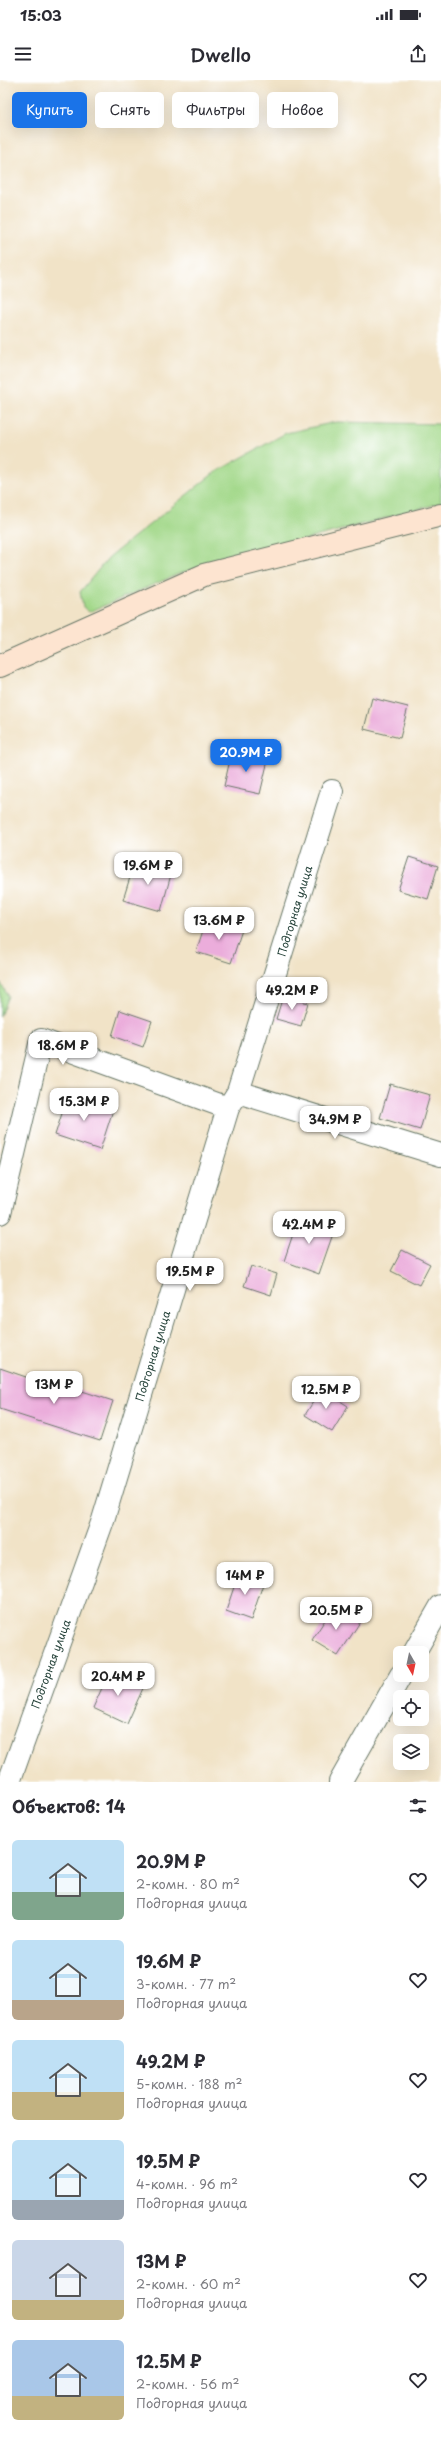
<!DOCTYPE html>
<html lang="ru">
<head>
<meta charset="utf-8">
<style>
  :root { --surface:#fff; --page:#f2f2f3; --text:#2b2b33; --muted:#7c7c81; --accent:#1a73e8 }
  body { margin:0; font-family:"Playpen Sans",sans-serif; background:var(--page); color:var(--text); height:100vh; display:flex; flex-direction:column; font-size:15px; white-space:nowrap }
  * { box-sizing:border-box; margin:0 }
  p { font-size:13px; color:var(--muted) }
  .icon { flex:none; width:22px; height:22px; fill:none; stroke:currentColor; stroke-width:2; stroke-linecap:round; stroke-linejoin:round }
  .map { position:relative; height:1702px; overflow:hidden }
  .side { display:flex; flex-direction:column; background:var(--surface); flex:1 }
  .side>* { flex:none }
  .banner { position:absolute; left:12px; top:12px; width:417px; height:36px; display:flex; gap:8px }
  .needle { width:26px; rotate:171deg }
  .buttons { position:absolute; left:393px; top:1566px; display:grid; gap:8px }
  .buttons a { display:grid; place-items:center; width:36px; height:36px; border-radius:6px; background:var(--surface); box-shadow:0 4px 16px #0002; font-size:20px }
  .price { position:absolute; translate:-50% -34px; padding:0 9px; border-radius:8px; background:#fff; color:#222; font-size:13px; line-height:26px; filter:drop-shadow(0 1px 2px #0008) }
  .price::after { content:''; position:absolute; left:50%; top:24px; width:12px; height:9px; margin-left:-6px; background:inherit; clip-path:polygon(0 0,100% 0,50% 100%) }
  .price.selected { background:var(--accent); color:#fff }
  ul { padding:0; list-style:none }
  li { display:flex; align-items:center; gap:12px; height:100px; padding:0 12px }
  li span { display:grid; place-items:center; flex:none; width:112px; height:80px; border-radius:6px; color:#555 }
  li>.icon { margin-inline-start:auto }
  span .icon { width:48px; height:48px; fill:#fffc; stroke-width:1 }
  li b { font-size:17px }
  h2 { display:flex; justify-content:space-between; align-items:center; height:48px; padding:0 12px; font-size:17px }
  .tag { padding:0 14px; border-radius:6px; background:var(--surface); box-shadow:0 4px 16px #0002; font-size:14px; line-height:36px }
  .tag.selected { background:var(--accent); color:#fff }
  .status { display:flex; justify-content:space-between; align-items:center; height:28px; padding:0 20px; background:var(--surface); direction:ltr }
  .status svg { height:11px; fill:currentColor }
  header { display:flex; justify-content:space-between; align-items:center; height:52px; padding:0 12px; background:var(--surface); font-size:18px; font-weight:600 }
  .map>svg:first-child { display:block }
  .green { fill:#a2d889; stroke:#608a5e }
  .building { fill:#ebaddb }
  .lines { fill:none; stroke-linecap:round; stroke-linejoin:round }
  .street-casing { stroke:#687767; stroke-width:24 }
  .secondary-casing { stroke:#687767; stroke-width:24 }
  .street { stroke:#fff; stroke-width:22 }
  .secondary { stroke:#fde4d0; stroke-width:22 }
  .labels { text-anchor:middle; stroke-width:3; stroke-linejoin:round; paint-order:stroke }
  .street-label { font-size:11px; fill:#1f3d34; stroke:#fff }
</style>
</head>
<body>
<div class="status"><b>15:03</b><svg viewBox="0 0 49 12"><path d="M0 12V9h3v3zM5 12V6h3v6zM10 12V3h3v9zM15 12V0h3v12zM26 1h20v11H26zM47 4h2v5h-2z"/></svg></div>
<header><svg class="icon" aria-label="menu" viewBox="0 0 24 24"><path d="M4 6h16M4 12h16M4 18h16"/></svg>Dwello<svg class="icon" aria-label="share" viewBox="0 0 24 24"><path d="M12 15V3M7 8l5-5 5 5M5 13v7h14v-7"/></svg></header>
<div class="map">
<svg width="441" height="1702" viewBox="0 0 441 1702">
  <rect width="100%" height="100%" fill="#fff"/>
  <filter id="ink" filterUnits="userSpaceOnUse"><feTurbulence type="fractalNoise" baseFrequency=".025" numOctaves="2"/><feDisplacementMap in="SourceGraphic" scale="8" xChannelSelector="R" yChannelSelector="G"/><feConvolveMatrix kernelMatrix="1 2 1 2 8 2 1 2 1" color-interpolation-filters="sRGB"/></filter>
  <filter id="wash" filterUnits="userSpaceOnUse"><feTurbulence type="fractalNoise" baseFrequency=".012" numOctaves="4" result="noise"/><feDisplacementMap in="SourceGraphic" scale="16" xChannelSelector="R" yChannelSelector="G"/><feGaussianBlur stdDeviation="0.9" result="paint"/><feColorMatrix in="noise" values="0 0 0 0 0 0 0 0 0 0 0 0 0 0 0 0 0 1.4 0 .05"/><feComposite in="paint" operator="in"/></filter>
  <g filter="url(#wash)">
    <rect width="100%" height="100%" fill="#f1e3c7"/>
    <path class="green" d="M 336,342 L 441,344 L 441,423 L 181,493 L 89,532 L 83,527 L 80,512 L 109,477 L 214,393 L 286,353 Z
      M 0,902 L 8,916 L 0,936 Z"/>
    <g id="blocks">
      <path class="building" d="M 372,618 L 408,627 L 400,658 L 364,649 Z
        M 232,671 L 268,680 L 260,714 L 224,706 Z
        M 409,777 L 438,786 L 428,819 L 398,810 Z
        M 135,781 L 172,791 L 161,831 L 123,820 Z
        M 207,838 L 242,850 L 231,883 L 196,872 Z
        M 283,916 L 308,923 L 301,946 L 276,939 Z
        M 120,930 L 152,941 L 143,967 L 112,956 Z
        M 390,1004 L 430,1015 L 420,1050 L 380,1038 Z
        M 68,1015 L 113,1030 L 100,1070 L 55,1055 Z
        M 299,1136 L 335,1148 L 319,1194 L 284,1181 Z
        M 402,1170 L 430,1184 L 419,1205 L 391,1191 Z
        M 251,1186 L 277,1194 L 271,1215 L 244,1206 Z
        M 0,1288 L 75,1314 L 76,1309 L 113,1321 L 100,1361 L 0,1329 Z
        M 321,1309 L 348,1326 L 332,1352 L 305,1335 Z
        M 239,1492 L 264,1501 L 251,1540 L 226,1531 Z
        M 334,1526 L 360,1542 L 338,1576 L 312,1560 Z
        M 110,1590 L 144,1606 L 127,1644 L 93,1628 Z"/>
    </g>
  </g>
  <g filter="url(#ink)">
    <use href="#blocks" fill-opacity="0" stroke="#687767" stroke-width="1"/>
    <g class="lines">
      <g class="street-casing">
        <path id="street" d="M 238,1012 L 441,1075
          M 0,1133 L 41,960 L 228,1028
          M 414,1573 L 441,1526
          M 9,1702 L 103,1440 L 228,1028 L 238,1012 L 332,711
          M 340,1702 L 401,1595"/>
      </g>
      <g class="secondary-casing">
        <path id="secondary" d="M 0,586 L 204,495 L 441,435"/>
      </g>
      <use href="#street" class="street"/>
      <use href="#secondary" class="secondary"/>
    </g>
  </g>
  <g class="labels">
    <g class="street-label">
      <text transform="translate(295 831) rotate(-73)" y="4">Подгорная улица</text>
      <text transform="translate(153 1276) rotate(-73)" y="4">Подгорная улица</text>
      <text transform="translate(51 1584) rotate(-70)" y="4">Подгорная улица</text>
    </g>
  </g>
</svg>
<div class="buttons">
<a><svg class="needle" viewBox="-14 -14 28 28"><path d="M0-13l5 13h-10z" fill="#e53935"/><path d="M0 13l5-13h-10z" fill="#7c7c81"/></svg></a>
<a><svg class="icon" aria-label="locate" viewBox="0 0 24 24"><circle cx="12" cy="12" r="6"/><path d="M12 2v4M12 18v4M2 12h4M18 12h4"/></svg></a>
<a><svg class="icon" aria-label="layers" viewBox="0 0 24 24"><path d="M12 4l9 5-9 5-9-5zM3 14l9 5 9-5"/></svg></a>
</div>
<b class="price selected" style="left:246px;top:693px">20.9M ₽</b>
<b class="price" style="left:148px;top:806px">19.6M ₽</b>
<b class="price" style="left:219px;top:861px">13.6M ₽</b>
<b class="price" style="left:292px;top:931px">49.2M ₽</b>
<b class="price" style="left:63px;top:986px">18.6M ₽</b>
<b class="price" style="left:84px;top:1042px">15.3M ₽</b>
<b class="price" style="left:335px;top:1060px">34.9M ₽</b>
<b class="price" style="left:309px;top:1165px">42.4M ₽</b>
<b class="price" style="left:190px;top:1212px">19.5M ₽</b>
<b class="price" style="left:54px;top:1325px">13M ₽</b>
<b class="price" style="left:326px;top:1330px">12.5M ₽</b>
<b class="price" style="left:245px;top:1516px">14M ₽</b>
<b class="price" style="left:336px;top:1551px">20.5M ₽</b>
<b class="price" style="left:118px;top:1617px">20.4M ₽</b>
<div class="banner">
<a class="tag selected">Купить</a>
<a class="tag">Снять</a>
<a class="tag">Фильтры</a>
<a class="tag">Новое</a>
</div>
</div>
<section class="side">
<h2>Объектов: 14<svg class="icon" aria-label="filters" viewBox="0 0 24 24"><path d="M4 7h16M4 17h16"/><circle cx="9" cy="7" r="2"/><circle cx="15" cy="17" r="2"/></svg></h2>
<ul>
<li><span style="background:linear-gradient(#bfe0f5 65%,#7fa58c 0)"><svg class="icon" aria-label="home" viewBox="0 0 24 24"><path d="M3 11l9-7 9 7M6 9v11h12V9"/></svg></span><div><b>20.9M ₽</b><p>2-комн. · 80 m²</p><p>Подгорная улица</p></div><svg class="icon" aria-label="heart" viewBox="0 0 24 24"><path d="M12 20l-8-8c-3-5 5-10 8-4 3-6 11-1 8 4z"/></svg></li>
<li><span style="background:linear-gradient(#bfe0f5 75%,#b9a48a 0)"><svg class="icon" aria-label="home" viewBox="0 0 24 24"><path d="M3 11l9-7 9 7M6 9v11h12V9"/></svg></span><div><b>19.6M ₽</b><p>3-комн. · 77 m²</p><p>Подгорная улица</p></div><svg class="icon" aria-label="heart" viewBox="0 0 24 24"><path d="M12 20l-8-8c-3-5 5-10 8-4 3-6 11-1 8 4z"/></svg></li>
<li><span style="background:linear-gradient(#bfe0f5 65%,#c2b280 0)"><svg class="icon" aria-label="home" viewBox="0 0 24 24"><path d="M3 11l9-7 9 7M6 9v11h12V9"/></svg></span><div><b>49.2M ₽</b><p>5-комн. · 188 m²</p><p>Подгорная улица</p></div><svg class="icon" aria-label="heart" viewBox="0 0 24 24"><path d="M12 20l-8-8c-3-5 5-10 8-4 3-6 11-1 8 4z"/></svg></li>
<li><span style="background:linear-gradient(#bfe0f5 75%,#9aa5b1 0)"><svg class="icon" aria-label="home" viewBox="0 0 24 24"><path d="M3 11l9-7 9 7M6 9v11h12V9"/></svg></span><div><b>19.5M ₽</b><p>4-комн. · 96 m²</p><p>Подгорная улица</p></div><svg class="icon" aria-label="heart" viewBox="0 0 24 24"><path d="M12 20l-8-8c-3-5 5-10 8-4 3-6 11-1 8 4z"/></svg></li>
<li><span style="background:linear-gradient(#c9d6e8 75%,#c2b280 0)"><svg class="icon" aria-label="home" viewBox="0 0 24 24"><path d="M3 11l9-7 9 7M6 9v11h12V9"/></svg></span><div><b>13M ₽</b><p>2-комн. · 60 m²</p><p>Подгорная улица</p></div><svg class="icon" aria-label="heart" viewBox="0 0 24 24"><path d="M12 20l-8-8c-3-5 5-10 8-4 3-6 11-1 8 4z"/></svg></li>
<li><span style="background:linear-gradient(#a9c7e8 70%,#c2b280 0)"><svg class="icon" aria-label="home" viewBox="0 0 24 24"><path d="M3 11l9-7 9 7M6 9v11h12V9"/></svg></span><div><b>12.5M ₽</b><p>2-комн. · 56 m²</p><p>Подгорная улица</p></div><svg class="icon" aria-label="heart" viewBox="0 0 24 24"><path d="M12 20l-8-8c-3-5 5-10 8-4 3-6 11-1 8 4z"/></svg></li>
</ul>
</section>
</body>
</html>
